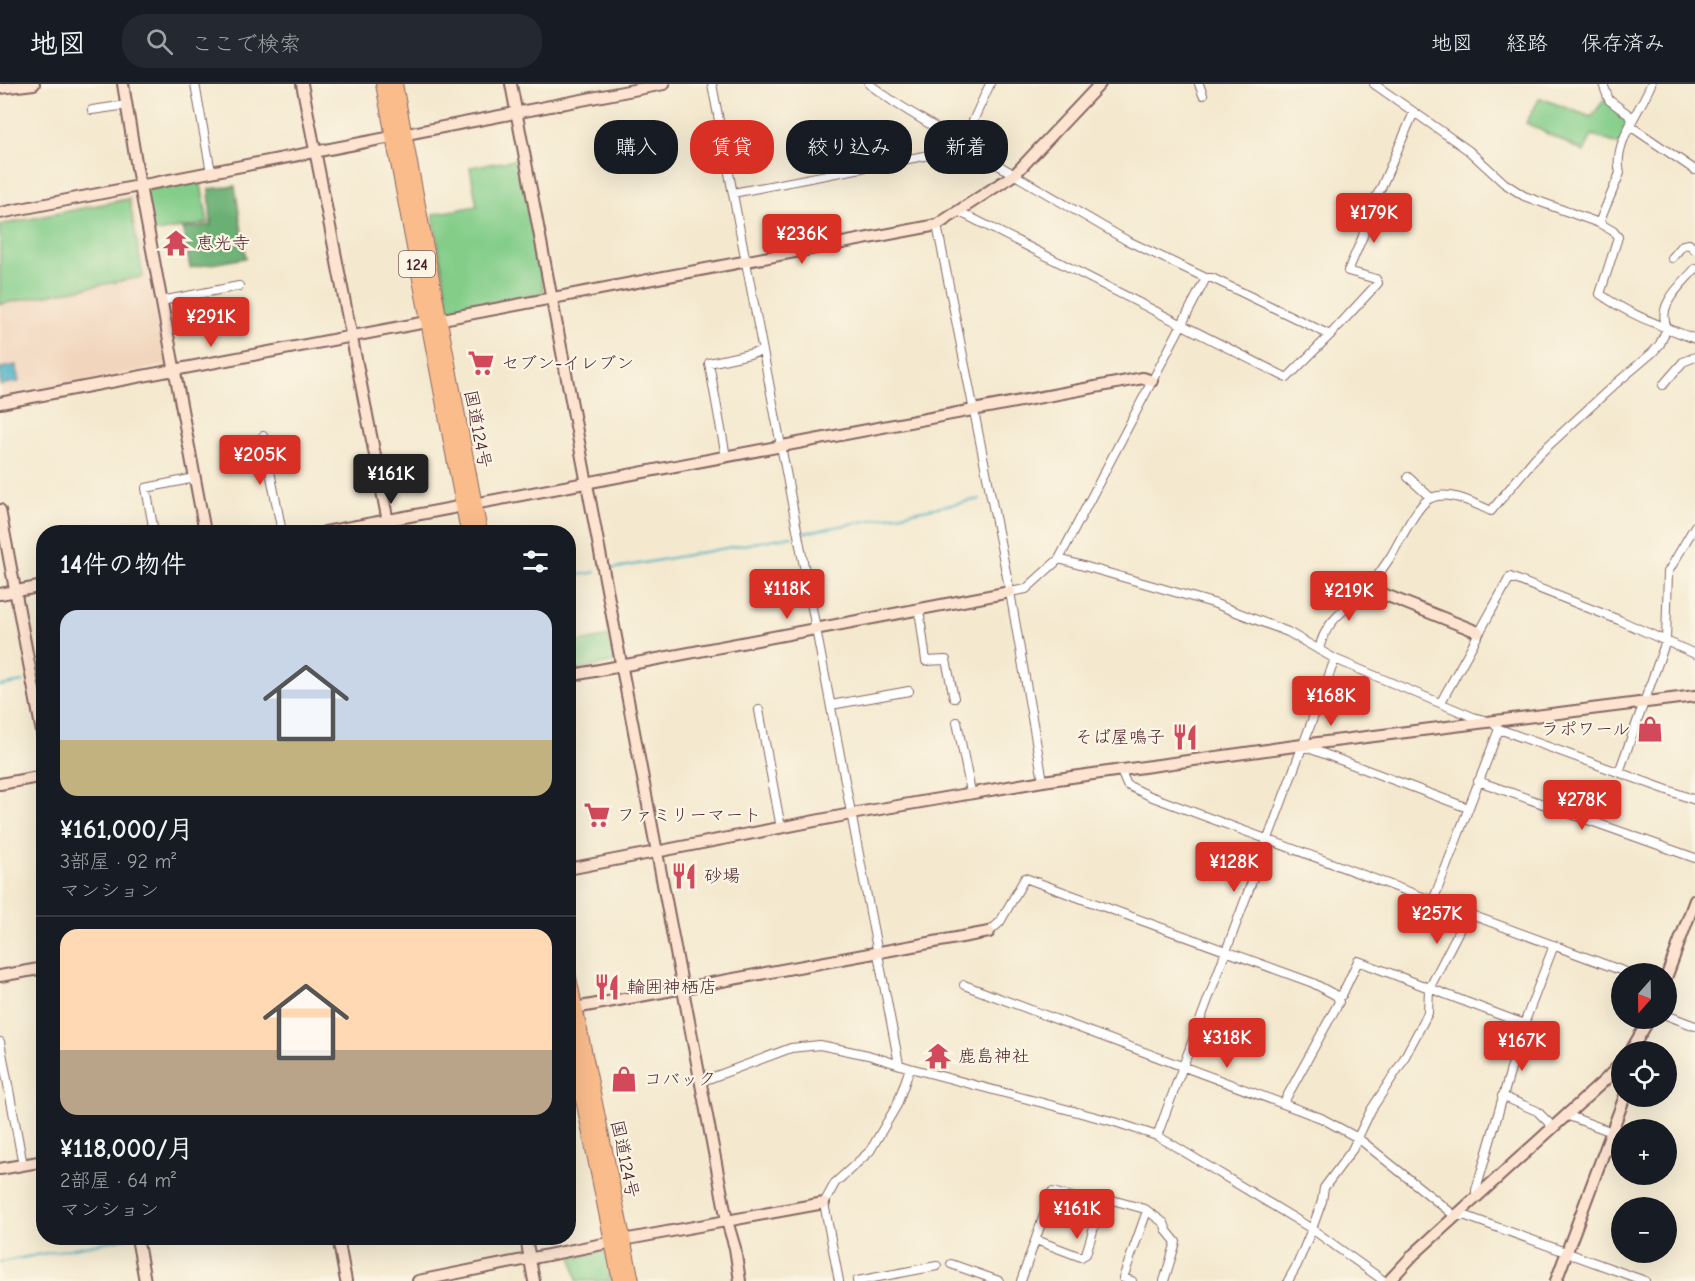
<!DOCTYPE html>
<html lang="ja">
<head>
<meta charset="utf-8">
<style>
  :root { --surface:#171b24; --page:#242831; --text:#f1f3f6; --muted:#9ea1a6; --line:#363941; --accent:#d93025 }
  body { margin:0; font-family:"Comic Neue","Klee One",sans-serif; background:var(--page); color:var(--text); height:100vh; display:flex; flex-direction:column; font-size:22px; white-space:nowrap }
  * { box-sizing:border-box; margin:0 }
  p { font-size:20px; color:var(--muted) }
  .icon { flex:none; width:33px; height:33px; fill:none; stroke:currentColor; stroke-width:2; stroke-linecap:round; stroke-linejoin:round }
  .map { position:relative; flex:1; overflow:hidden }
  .sheet { position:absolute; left:36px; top:441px; width:540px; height:720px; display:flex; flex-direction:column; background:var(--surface); border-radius:24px; box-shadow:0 6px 24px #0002 }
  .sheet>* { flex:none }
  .banner { position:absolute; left:594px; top:36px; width:570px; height:54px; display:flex; gap:12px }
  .needle { width:39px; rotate:200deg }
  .controls { position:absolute; left:1611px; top:879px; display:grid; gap:12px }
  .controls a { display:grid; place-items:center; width:66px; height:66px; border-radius:50%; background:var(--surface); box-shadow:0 6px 24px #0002; font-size:30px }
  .price { position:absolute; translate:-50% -51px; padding:0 14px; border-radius:6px; background:var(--accent); color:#fff; font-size:20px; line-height:39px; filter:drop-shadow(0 2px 3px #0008) }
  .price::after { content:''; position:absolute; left:50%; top:36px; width:18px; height:14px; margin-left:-9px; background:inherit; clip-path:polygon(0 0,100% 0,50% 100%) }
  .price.on { background:#222; color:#fff }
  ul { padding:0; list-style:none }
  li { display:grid; align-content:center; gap:12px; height:318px; padding:0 24px }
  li+li { border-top:2px solid var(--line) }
  li span { display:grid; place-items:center; height:186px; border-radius:18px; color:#555 }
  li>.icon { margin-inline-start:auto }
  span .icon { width:108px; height:108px; fill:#fffc; stroke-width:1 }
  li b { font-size:26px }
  h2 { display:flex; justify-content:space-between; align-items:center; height:72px; padding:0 24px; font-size:26px }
  .pill { padding:0 21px; border-radius:24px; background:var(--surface); box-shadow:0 6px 24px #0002; font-size:21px; line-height:54px }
  .pill.on { background:var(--accent); color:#fff }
  header { display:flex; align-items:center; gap:36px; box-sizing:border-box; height:84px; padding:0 30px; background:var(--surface); border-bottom:2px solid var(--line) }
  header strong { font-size:28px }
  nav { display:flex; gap:33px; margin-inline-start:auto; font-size:21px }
  .search { width:420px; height:54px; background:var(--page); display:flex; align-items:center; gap:15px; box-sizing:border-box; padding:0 21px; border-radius:24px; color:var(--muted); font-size:22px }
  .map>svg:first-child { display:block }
  .built { fill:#f2d5bd }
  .green { fill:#83cd89; stroke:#66765a; stroke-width:1.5 }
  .forest { fill:#6ab075; stroke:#5a6850; stroke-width:1.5 }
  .water { fill:#43acc2; stroke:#466676; stroke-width:1.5 }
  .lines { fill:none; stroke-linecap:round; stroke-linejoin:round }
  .stream { stroke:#43acc2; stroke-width:2 }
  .street-casing { stroke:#866664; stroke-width:10 }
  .secondary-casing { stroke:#866664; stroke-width:14 }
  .highway-casing { stroke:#866664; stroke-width:16 }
  .street { stroke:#fff; stroke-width:8 }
  .secondary { stroke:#fde4d1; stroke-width:10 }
  .highway { stroke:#fabc8b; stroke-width:14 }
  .labels { text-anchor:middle; stroke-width:4.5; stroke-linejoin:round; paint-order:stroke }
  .shield { fill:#fcf5e5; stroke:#7f5f63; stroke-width:1.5 }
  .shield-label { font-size:16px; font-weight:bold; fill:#4a1f2b }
  .poi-label { font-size:18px; fill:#4a1f2b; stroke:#fcf5e5; text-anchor:start }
  .street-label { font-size:18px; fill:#4a1f2b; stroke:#fcf5e5 }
</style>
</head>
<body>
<header>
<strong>地図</strong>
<div class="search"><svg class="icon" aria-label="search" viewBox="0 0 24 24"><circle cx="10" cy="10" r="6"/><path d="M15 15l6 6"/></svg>ここで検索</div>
<nav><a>地図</a><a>経路</a><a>保存済み</a></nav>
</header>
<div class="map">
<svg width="1695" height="1197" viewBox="0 0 1695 1197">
  <rect width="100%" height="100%" fill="#fcf5e5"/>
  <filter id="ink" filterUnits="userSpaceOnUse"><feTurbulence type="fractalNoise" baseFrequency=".0167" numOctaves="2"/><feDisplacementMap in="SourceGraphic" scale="12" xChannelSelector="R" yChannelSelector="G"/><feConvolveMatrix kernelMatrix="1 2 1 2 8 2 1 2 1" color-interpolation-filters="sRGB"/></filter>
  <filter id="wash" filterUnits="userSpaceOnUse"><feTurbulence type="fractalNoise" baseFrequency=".008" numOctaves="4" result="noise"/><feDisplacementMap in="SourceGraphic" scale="24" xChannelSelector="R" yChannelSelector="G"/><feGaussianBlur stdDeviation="1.35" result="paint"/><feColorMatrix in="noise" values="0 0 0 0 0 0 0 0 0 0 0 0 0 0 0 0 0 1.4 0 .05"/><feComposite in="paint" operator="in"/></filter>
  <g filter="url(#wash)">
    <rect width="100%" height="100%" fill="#f4e9cf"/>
    <path class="built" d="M 132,112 L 168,281 L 0,315 L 0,138 Z"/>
    <path class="green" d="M 1540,14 L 1591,33 L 1605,15 L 1627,32 L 1625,38 L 1628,39 L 1620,61 L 1592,51 L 1584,68 L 1526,39 Z
      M 521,75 L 544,210 L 449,226 L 433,130 L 477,122 L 470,83 Z
      M 200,95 L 208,139 L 153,149 L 145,109 L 148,106 Z
      M 129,115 L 143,193 L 0,220 L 0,141 Z
      M 609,552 L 615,578 L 569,588 L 569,560 Z
      M 605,1167 L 611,1197 L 577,1197 L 572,1173 Z"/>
    <path class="forest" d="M 235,102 L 246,174 L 190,184 L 183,145 L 211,141 L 209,105 Z"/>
    <path class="water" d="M 16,281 L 19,298 L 0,301 L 0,284 Z"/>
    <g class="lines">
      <path class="stream" d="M 804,449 L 980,415
        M 611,485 L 792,452
        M 568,493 L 596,488
        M 39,594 L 44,593
        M 0,602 L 23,598
        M 0,1178 L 127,1154"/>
    </g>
  </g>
  <g filter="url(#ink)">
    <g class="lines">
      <g class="street-casing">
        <path id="street" d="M 195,0 L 211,88
          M 712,0 L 899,980
          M 869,0 L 894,18 L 962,60 L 1126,156 L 1206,194 L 1059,475 L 1026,505 L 1010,508
          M 1199,0 L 1203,11
          M 1374,0 L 1468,66 L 1504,99 L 1524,112 L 1599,139
          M 1603,0 L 1609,16 L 1629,31 L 1633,44 L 1695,86
          M 1651,0 C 1641,26 1612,60 1620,89 L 1599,139 L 1613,147 L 1618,153 L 1600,210 C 1629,231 1662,242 1695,255
          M 92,26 L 127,21
          M 733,109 L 960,65 L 990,0
          M 958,127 L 1287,294 L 1330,251 L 1212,194 L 1206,194
          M 937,141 L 1010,508 L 1043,697
          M 1672,174 L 1683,161 L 1689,160 L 1695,166
          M 161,217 L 239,202
          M 1330,251 L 1378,199 L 1376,195 L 1348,187 L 1363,152 L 1367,129 L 1381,104 L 1414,28
          M 1663,301 L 1683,278 L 1695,273
          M 263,352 L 282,448
          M 726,373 L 709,279 L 763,267
          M 1408,393 L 1431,414
          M 154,448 L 146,404 L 195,394
          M 1059,475 L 1213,519 L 1288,548 L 1335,575 L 1473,633 L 1492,638 L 1499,645 L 1695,716
          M 919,525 L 926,577 L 946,576 L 954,614
          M 1319,566 C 1326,530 1356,522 1375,495 C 1380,488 1386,480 1391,472 C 1399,459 1416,422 1429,415 C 1448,405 1474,419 1491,427 L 1535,374 L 1613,302 L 1652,269 L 1660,260 L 1667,244 C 1656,221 1681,201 1695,185
          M 1441,618 L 1510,493 L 1619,536 L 1695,570
          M 831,621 L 909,607
          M 759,626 L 781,744
          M 957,638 L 971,708
          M 1303,662 L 1468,724
          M 1120,685 L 1127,701 L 1150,712 L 1631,890
          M 1619,688 L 1666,557 L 1668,488 L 1695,442
          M 1478,697 L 1695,774
          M 1433,817 L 1499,645
          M 989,848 L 1000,838 L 1025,794 L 1313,899 L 1337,912 L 1339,918 L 1284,1018
          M 964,901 L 1321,1034 L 1358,1054 L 1455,1132 L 1466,1132 L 1645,1197
          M 1337,912 L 1342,911 L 1358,877 L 1524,940
          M 1666,931 L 1695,942
          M 0,958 L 23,1081
          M 700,998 L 791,964 L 820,961 L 868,971 L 910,984 L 1115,1038 L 1157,1052 L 1173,1061 L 1312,1145 L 1384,1197
          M 1502,1012 L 1537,1027 L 1553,1043
          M 1566,1031 L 1612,1048
          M 1157,1052 L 1335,575
          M 1476,1113 L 1476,1106 L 1524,940 L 1554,861
          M 1036,1156 L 1081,1173 L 1086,1170 L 1101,1120
          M 951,1180 L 999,1197
          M 839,1197 L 824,1119 L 835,1099 L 870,1067 L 897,1021 L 910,984
          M 857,1197 L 937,1182
          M 1021,1197 L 1052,1108 L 1101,1120 L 1112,1116 L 1145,1125 L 1164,1139 L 1167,1147 L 1176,1158 L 1164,1197
          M 1132,1197 L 1123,1194 L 1147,1127
          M 1288,1197 L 1297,1181 L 1312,1145 L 1322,1117 L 1324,1104 L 1352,1066 L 1371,1026 L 1401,980 L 1428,929 L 1429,905 L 1468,829"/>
      </g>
      <g class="secondary-casing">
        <path id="secondary" d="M 123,0 L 140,102 L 205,448
          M 302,0 L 390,448
          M 511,0 L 727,1137 L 735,1164 L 740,1197
          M 0,4 L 34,0
          M 0,129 L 664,0
          M 0,319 L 937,141 L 1015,90 L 1100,0
          M 0,426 L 44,659
          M 325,448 L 1143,294 L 1152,297
          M 1368,504 L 1478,548
          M 0,510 L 44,502
          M 568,592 L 1010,508
          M 0,700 L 44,692
          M 568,785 L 851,730 L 1043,697 L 1302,661 L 1695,612
          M 0,892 L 44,884
          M 1666,894 L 1695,816
          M 575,924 L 989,848
          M 1630,968 L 1650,934
          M 0,1085 L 44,1077
          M 137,1154 L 145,1197
          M 338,1154 L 346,1197
          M 526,1154 L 534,1197
          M 418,1197 L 623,1156 L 824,1119
          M 1389,1197 L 1414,1170 L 1605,996 L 1622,978
          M 1556,1197 L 1625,1012"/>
      </g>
      <g class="highway-casing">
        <path id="highway" d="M 383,0 L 468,448
          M 395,0 L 480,448
          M 568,889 L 632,1197
          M 568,942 L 620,1197"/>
      </g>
      <use href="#street" class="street"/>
      <use href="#secondary" class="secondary"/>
      <use href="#highway" class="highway"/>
    </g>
  </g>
  <defs>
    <g id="temple-bare" transform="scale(2.07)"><path d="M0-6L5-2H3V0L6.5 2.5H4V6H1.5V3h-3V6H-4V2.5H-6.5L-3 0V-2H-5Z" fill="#d1495b" stroke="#fcf5e5" stroke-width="2.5" paint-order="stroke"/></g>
    <g id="supermarket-bare" transform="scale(2.07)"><path d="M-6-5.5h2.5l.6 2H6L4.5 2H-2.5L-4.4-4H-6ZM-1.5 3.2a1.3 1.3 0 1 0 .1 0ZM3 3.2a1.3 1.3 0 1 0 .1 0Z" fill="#d1495b" stroke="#fcf5e5" stroke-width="2.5" paint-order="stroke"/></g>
    <g id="shop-bare" transform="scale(2.07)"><path d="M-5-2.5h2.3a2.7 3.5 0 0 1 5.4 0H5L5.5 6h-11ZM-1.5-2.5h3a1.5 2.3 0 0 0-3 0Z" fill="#d1495b" stroke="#fcf5e5" stroke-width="2.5" paint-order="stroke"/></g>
    <g id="restaurant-bare" transform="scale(2.07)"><path d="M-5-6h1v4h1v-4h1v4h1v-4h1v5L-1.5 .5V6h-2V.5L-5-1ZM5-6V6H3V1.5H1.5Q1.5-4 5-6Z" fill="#d1495b" stroke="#fcf5e5" stroke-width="2.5" paint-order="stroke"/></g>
  </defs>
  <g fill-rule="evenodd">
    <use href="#temple-bare" x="176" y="159"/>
    <use href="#supermarket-bare" x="481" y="279"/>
    <use href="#shop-bare" x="1650" y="645"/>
    <use href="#restaurant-bare" x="1185" y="653"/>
    <use href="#supermarket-bare" x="597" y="731"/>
    <use href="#restaurant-bare" x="684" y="792"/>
    <use href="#restaurant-bare" x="607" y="903"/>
    <use href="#temple-bare" x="938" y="972"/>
    <use href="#shop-bare" x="624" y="995"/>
  </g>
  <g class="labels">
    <rect class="shield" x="399" y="167" width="36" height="26" rx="4.5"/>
    <g class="shield-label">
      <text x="417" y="186">124</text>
    </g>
    <g class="poi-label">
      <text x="196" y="165">恵光寺</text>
      <text x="501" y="285">セブン-イレブン</text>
      <text x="1630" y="651" text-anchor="end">ラポワール</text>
      <text x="1165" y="659" text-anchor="end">そば屋鳴子</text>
      <text x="617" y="737">ファミリーマート</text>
      <text x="704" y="798">砂場</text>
      <text x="627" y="909">輪囲神栖店</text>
      <text x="958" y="978">鹿島神社</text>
      <text x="644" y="1001">コバック</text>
    </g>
    <g class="street-label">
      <text transform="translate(478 345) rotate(79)" y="6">国道124号</text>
      <text transform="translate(625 1075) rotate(78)" y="6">国道124号</text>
    </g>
  </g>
</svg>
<div class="controls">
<a><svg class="needle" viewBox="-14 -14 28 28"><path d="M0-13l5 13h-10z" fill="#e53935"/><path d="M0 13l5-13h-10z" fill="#9ea1a6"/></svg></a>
<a><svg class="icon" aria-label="locate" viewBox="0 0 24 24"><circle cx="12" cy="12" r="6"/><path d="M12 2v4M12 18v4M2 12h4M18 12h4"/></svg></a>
<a>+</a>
<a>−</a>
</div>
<b class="price" style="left:1374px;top:160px">¥179K</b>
<b class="price" style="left:802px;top:181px">¥236K</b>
<b class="price" style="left:211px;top:264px">¥291K</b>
<b class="price" style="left:260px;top:402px">¥205K</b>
<b class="price on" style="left:391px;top:421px">¥161K</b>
<b class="price" style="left:787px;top:536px">¥118K</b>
<b class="price" style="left:1349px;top:538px">¥219K</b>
<b class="price" style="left:1331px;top:643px">¥168K</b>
<b class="price" style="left:1582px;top:747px">¥278K</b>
<b class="price" style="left:1234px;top:809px">¥128K</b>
<b class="price" style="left:1437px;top:861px">¥257K</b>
<b class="price" style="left:1227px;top:985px">¥318K</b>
<b class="price" style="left:1522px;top:988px">¥167K</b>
<b class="price" style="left:1077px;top:1156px">¥161K</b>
<div class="banner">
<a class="pill">購入</a>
<a class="pill on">賃貸</a>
<a class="pill">絞り込み</a>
<a class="pill">新着</a>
</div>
<section class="sheet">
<h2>14件の物件<svg class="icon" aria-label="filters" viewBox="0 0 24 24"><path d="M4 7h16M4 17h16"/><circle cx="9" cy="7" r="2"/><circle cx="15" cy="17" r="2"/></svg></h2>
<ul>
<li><span style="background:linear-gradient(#c9d6e8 70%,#c2b280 0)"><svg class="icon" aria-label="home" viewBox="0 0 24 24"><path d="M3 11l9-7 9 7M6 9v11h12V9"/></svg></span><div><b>¥161,000/月</b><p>3部屋 · 92 m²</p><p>マンション</p></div></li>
<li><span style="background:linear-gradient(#ffd9b3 65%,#b9a48a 0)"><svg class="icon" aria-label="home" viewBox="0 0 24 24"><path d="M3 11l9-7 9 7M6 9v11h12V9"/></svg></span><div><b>¥118,000/月</b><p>2部屋 · 64 m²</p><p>マンション</p></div></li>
</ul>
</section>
</div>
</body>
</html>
